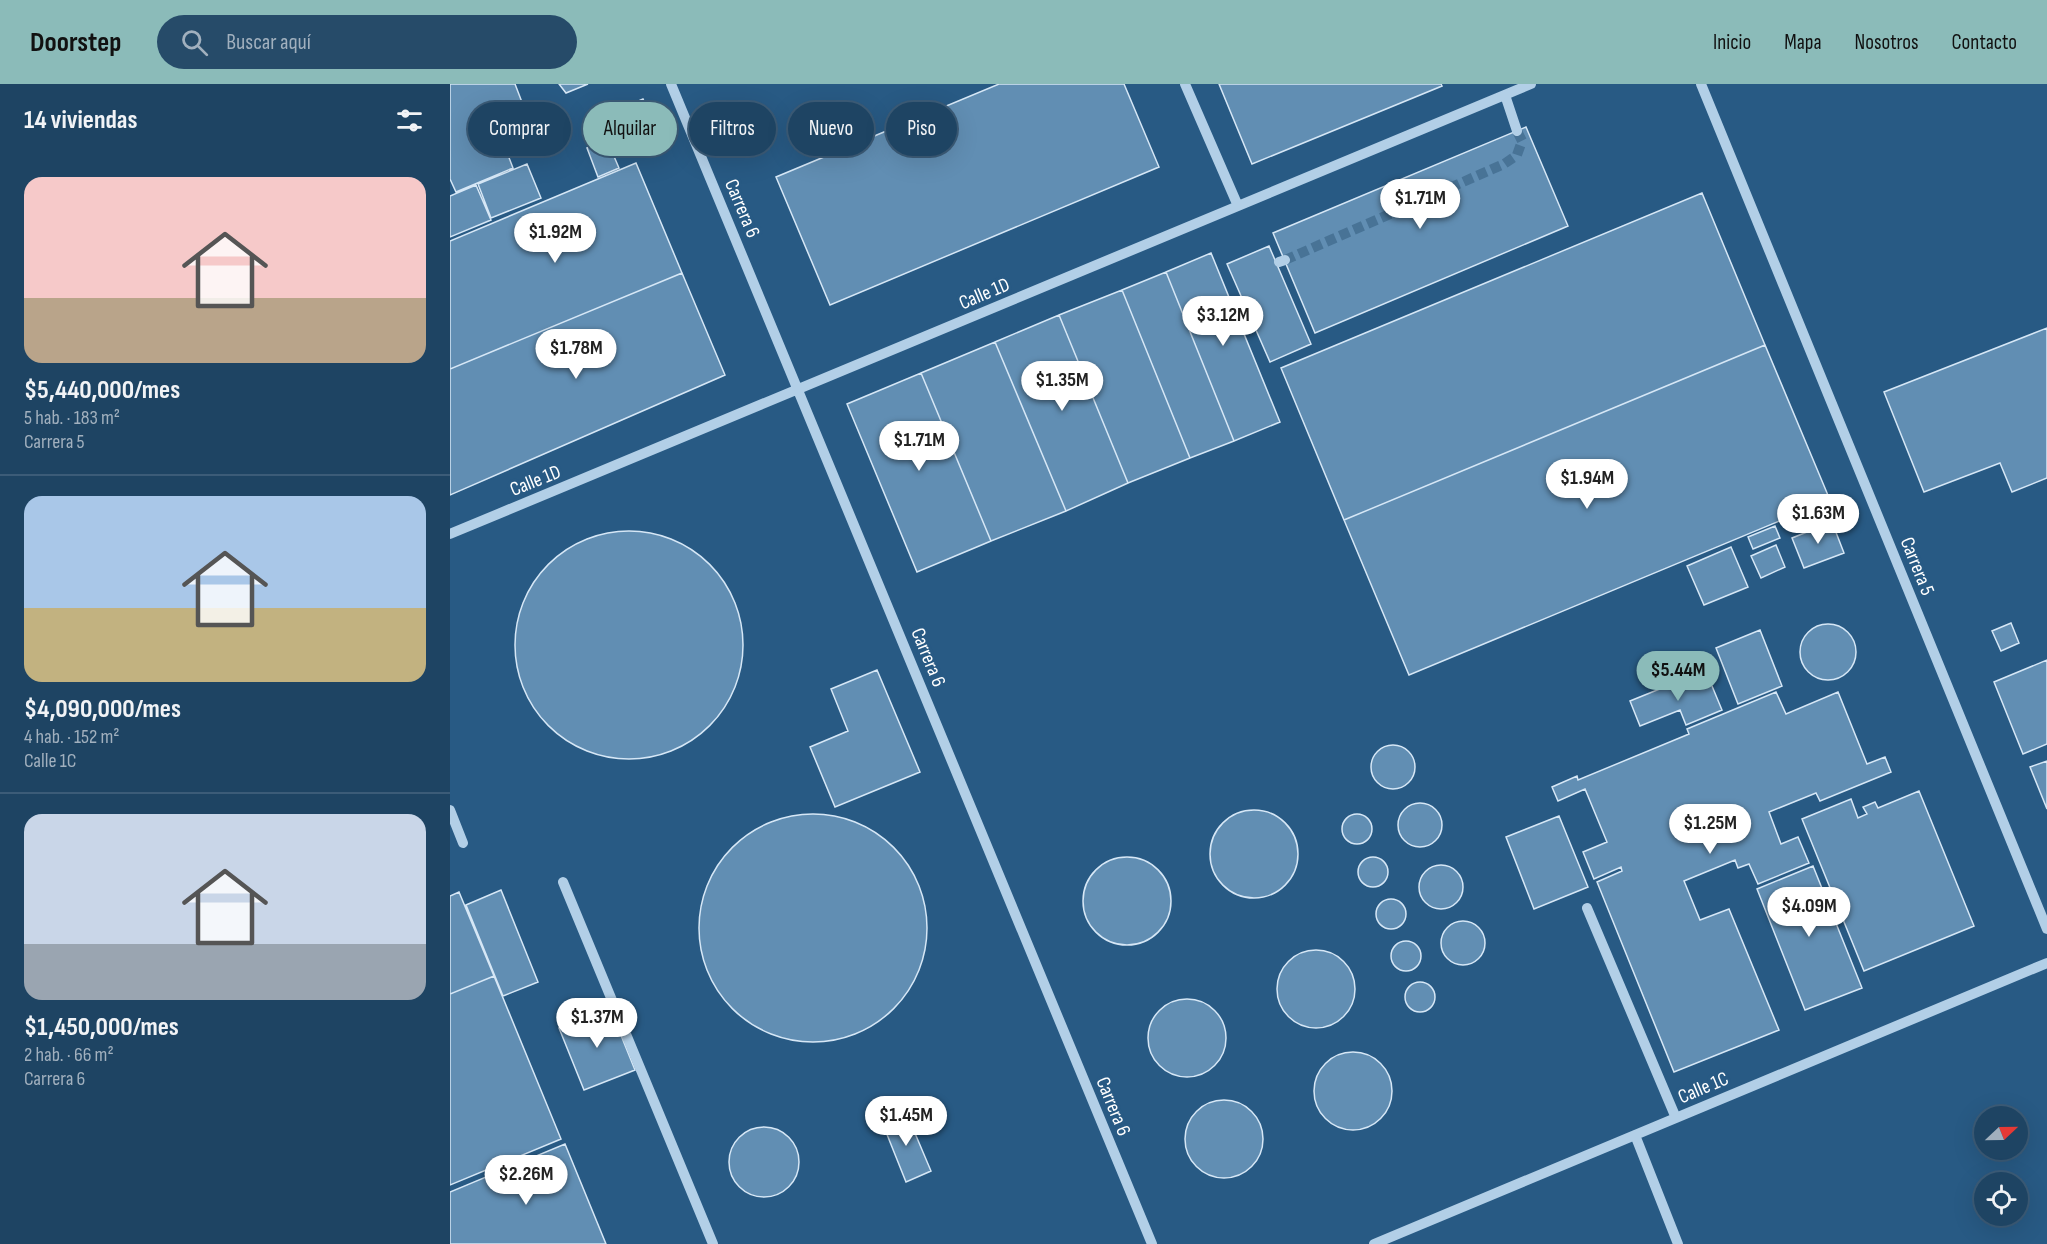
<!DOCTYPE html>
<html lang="es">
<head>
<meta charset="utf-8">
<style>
  :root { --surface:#1e4463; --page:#264b69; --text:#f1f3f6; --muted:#a1b0be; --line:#3c5c78; --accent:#8bbbb9 }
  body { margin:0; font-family:"Sofia Sans Condensed",sans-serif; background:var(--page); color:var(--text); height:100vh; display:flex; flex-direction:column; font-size:22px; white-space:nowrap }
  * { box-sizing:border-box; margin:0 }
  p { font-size:20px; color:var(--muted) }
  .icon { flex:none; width:33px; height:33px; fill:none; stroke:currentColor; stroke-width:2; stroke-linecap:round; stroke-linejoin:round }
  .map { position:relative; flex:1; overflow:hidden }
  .panel { display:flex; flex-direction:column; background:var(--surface); width:450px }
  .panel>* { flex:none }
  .banner { position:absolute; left:18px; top:18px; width:570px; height:54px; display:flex; gap:12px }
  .needle { width:39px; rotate:68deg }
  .buttons { position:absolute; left:1524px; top:1022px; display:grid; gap:12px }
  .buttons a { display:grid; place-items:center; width:54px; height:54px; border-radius:50%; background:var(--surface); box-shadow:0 6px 24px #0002,0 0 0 2px var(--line); font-size:30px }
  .price { position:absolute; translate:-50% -51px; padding:0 14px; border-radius:21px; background:#fff; color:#222; font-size:20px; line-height:39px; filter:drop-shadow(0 2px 3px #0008) }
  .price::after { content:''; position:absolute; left:50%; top:36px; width:18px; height:14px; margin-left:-9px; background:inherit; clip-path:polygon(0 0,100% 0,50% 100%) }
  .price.selected { background:var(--accent); color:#111 }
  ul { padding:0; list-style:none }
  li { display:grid; align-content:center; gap:12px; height:318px; padding:0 24px }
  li+li { border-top:2px solid var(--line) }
  li span { display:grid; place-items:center; height:186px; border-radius:18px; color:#555 }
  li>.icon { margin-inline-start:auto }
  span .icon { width:108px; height:108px; fill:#fffc; stroke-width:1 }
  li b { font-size:26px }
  h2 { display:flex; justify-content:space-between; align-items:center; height:72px; padding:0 24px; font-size:26px }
  .pill { padding:0 21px; border-radius:27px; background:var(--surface); box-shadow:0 6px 24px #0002,0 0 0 2px var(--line); font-size:21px; line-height:54px }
  .pill.selected { background:var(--accent); color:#111 }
  header { display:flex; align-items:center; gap:36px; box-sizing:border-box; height:84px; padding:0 30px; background:var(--accent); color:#111 }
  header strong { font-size:28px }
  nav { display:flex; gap:33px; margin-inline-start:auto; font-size:21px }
  .search { width:420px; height:54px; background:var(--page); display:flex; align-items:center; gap:15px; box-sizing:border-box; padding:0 21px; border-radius:33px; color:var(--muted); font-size:22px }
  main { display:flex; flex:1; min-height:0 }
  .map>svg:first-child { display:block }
  .building { fill:#618eb3; stroke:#d6e7f6; stroke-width:1.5 }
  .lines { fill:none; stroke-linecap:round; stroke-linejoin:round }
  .minor-tunnel { stroke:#487396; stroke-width:10; stroke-dasharray:10 5; stroke-linecap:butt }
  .minor { stroke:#b2cfe7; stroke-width:10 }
  .labels { text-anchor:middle; stroke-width:6; stroke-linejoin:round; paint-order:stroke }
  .street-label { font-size:20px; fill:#fff; stroke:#285a84 }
</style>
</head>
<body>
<header>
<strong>Doorstep</strong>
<div class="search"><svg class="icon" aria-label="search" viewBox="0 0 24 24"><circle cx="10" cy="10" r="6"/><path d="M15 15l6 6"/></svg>Buscar aquí</div>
<nav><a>Inicio</a><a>Mapa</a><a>Nosotros</a><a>Contacto</a></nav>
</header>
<main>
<section class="panel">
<h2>14 viviendas<svg class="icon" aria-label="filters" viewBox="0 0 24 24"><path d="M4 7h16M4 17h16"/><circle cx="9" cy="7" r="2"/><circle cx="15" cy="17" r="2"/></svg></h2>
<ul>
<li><span style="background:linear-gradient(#f6c9c9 65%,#b9a48a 0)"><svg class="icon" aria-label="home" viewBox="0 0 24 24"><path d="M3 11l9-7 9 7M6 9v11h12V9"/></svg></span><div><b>$5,440,000/mes</b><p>5 hab. · 183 m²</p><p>Carrera 5</p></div></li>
<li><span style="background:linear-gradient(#a9c7e8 60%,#c2b280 0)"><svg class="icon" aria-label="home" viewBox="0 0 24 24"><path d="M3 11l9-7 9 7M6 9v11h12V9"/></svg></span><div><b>$4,090,000/mes</b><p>4 hab. · 152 m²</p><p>Calle 1C</p></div></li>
<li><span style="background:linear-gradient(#c9d6e8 70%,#9aa5b1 0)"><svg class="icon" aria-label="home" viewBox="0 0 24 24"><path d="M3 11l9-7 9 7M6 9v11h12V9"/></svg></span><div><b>$1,450,000/mes</b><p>2 hab. · 66 m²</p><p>Carrera 6</p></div></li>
</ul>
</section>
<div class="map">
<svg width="1597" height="1160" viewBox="0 0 1597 1160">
  <rect width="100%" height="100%" fill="#285a84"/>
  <path class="building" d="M 0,0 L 65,0 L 83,47 L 53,58 L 63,84 L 6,108 L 0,95 Z
    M 109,0 L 138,0 L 116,9 Z
    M 549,0 L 674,0 L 709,83 L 380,221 L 326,93 Z
    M 769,0 L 991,0 L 992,2 L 802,80 Z
    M 193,15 L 204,38 L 169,54 L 158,30 Z
    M 1076,43 L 1118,142 L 865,249 L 823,149 Z
    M 157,56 L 169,84 L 148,93 L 137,64 Z
    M 186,79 L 232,189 L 0,285 L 0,157 Z
    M 77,80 L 91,114 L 41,134 L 28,100 Z
    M 26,101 L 41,136 L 0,153 L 0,112 Z
    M 1252,109 L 1315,261 L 894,436 L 831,284 Z
    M 819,162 L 861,260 L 820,278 L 777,180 Z
    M 761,169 L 830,338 L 784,357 L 716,188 Z
    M 716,188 L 784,357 L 740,374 L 672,206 Z
    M 232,189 L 275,291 L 0,411 L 0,285 Z
    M 672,206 L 740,374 L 678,399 L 609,231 Z
    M 609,231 L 678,399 L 616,427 L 545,258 Z
    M 1597,244 L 1597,394 L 1562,408 L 1550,379 L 1474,408 L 1434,308 Z
    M 545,258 L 616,427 L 541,457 L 471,289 Z
    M 1315,261 L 1380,416 L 959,591 L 894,436 Z
    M 471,289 L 541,457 L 467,488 L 397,320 Z
    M 1382,438 L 1394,469 L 1354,484 L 1342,454 Z
    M 1325,442 L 1330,454 L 1303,465 L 1298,453 Z
    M65 561a114 114 0 1 1 228 0a114 114 0 1 1-228 0Z
    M 1326,461 L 1335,483 L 1311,494 L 1301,472 Z
    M 1281,463 L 1298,503 L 1254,521 L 1237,482 Z
    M 1561,539 L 1569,559 L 1551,567 L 1542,547 Z
    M1350 568a28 28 0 1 1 56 0a28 28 0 1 1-56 0Z
    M 1310,546 L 1332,602 L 1288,620 L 1266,564 Z
    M 1597,576 L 1597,660 L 1573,670 L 1544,598 Z
    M 427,586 L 470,688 L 385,723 L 360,663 L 398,647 L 381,605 Z
    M 1257,590 L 1272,626 L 1236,641 L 1230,626 L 1190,642 L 1180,617 L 1222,600 L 1224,604 Z
    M 1326,608 L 1336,630 L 1388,608 L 1417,680 L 1435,673 L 1441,688 L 1370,717 L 1366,709 L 1319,728 L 1331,760 L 1348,753 L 1359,779 L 1308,800 L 1299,780 L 1288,784 L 1285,776 L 1234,797 L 1250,836 L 1279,825 L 1329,946 L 1224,988 L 1147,798 L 1172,787 L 1171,783 L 1144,795 L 1133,768 L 1157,758 L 1135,705 L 1108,717 L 1102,703 L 1127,692 L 1128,696 L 1239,650 L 1237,645 Z
    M921 683a22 22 0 1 1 44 0a22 22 0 1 1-44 0Z
    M 1597,677 L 1597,725 L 1580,683 Z
    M 1469,707 L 1524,842 L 1414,887 L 1352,735 L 1401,715 L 1408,734 L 1417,730 L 1413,723 L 1425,718 L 1428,724 Z
    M948 741a22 22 0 1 1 44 0a22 22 0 1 1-44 0Z
    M760 770a44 44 0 1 1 88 0a44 44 0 1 1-88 0Z
    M892 745a15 15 0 1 1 30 0a15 15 0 1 1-30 0Z
    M249 844a114 114 0 1 1 228 0a114 114 0 1 1-228 0Z
    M 1109,732 L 1138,803 L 1084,825 L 1056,753 Z
    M908 788a15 15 0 1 1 30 0a15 15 0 1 1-30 0Z
    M633 817a44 44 0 1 1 88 0a44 44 0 1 1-88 0Z
    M969 803a22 22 0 1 1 44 0a22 22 0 1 1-44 0Z
    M 1363,782 L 1412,904 L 1355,926 L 1307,805 Z
    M 51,806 L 88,898 L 53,912 L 16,821 Z
    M 9,808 L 44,892 L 0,910 L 0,812 Z
    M926 830a15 15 0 1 1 30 0a15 15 0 1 1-30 0Z
    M991 859a22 22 0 1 1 44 0a22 22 0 1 1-44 0Z
    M941 872a15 15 0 1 1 30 0a15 15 0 1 1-30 0Z
    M827 905a39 39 0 1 1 78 0a39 39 0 1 1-78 0Z
    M 44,892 L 111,1055 L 0,1101 L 0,910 Z
    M955 913a15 15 0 1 1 30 0a15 15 0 1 1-30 0Z
    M698 954a39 39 0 1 1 78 0a39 39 0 1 1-78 0Z
    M 160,924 L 185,986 L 134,1006 L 109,944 Z
    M864 1007a39 39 0 1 1 78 0a39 39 0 1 1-78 0Z
    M735 1055a39 39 0 1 1 78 0a39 39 0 1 1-78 0Z
    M 456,1028 L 481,1087 L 456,1098 L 432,1038 Z
    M279 1078a35 35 0 1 1 70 0a35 35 0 1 1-70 0Z
    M 115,1060 L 156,1160 L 0,1160 L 0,1108 Z"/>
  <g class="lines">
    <path class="minor-tunnel" d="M 835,176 L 1054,80 L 1067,71 L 1072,57 L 1067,47"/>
    <path class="minor" d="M 221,0 L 702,1160
      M 735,0 L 788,122
      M 1251,0 L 1597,845
      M 1055,11 L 1067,47
      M 829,178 L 835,176
      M 0,450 L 1081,0
      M 0,726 L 13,759
      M 113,798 L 263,1160
      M 1137,824 L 1226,1034
      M 1185,1051 L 1228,1160
      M 924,1160 L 1597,879"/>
  </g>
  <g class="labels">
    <g class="street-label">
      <text transform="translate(293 124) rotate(67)" y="7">Carrera 6</text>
      <text transform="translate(534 209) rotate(-23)" y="7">Calle 1D</text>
      <text transform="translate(85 396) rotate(-22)" y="7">Calle 1D</text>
      <text transform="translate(1468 482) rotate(68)" y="7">Carrera 5</text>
      <text transform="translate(479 573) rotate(68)" y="7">Carrera 6</text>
      <text transform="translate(1253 1003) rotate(-23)" y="7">Calle 1C</text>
      <text transform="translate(664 1022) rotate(68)" y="7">Carrera 6</text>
    </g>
  </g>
</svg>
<div class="buttons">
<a><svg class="needle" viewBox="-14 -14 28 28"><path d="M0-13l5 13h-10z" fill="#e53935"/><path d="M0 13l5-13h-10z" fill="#a1b0be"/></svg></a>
<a><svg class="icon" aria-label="locate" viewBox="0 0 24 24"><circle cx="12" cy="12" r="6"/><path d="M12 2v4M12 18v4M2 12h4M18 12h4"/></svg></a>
</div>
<b class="price" style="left:970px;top:146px">$1.71M</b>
<b class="price" style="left:105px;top:180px">$1.92M</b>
<b class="price" style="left:773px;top:263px">$3.12M</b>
<b class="price" style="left:126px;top:296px">$1.78M</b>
<b class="price" style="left:612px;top:328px">$1.35M</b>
<b class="price" style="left:469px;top:388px">$1.71M</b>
<b class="price" style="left:1137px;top:426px">$1.94M</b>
<b class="price" style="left:1368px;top:461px">$1.63M</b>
<b class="price selected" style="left:1228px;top:618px">$5.44M</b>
<b class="price" style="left:1260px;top:771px">$1.25M</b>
<b class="price" style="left:1359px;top:854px">$4.09M</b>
<b class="price" style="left:147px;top:965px">$1.37M</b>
<b class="price" style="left:456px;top:1063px">$1.45M</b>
<b class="price" style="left:76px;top:1122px">$2.26M</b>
<div class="banner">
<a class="pill">Comprar</a>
<a class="pill selected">Alquilar</a>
<a class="pill">Filtros</a>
<a class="pill">Nuevo</a>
<a class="pill">Piso</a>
</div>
</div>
</main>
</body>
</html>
